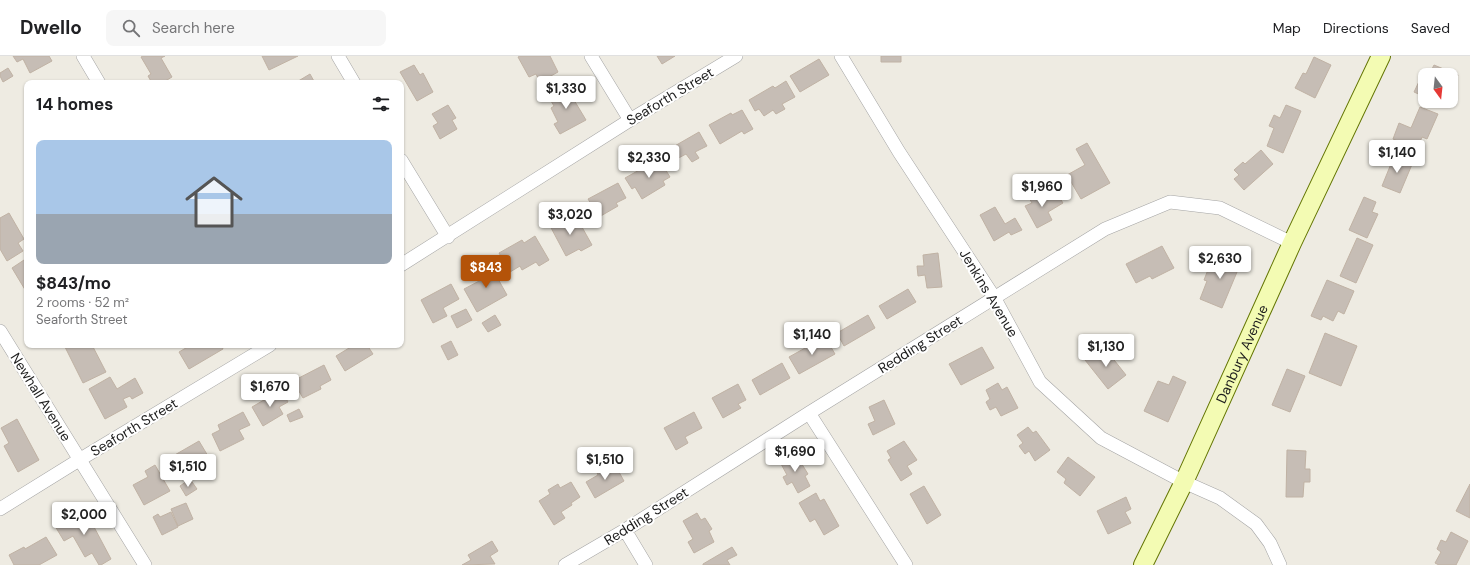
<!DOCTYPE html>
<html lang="en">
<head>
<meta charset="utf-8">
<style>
  :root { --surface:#fff; --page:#f6f6f6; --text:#202124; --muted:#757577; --line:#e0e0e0; --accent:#b45309 }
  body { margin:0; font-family:"DM Sans",sans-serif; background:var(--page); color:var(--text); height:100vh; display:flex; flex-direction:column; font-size:15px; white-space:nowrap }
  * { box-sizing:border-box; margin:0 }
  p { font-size:13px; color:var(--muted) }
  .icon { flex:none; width:22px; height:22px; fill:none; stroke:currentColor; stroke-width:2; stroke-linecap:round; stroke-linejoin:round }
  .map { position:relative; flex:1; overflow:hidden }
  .side { position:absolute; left:24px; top:24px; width:380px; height:268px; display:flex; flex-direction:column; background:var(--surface); border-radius:8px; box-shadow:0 1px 3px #0004 }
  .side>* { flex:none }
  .needle { width:26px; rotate:165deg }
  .buttons { position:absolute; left:1418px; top:12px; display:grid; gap:8px }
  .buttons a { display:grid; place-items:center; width:40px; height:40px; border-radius:8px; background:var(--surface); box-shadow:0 1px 3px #0004; font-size:20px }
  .price { position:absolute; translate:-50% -34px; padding:0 9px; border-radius:4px; background:#fff; color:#222; font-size:13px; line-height:26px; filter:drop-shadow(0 1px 2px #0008) }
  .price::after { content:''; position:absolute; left:50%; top:24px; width:12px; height:9px; margin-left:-6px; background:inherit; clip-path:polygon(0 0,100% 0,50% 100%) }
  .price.selected { background:var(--accent); color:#fff }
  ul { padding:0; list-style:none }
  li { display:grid; align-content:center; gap:8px; height:212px; padding:0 12px }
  li span { display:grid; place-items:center; height:124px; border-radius:8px; color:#555 }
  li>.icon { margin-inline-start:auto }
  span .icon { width:72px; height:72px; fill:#fffc; stroke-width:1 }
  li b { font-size:17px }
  h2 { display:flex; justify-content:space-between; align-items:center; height:48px; padding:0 12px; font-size:17px }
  header { display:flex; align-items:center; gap:24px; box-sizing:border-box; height:56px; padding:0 20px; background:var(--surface); border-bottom:1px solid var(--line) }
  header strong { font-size:19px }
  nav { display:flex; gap:22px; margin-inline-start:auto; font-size:14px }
  .search { width:280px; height:36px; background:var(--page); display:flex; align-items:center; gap:10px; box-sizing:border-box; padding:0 14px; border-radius:8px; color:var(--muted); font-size:15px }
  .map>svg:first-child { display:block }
  .building { fill:#c6bdb5; stroke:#c0b2a4 }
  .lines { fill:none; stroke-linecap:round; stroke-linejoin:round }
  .street-casing { stroke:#a4a4a4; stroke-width:14 }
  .secondary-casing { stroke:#637502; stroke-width:20 }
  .street { stroke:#fff; stroke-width:13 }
  .secondary { stroke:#f3fbb3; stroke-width:18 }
  .labels { text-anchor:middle; stroke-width:4; stroke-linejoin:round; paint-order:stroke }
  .street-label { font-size:14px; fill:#1d1d1d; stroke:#fff }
</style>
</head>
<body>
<header>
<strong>Dwello</strong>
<div class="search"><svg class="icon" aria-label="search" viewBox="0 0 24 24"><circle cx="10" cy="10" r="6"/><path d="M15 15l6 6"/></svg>Search here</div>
<nav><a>Map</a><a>Directions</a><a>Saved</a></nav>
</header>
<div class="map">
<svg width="1470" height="509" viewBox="0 0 1470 509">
  <rect width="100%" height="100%" fill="#eeebe2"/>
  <path class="building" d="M 13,0 L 49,0 L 52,5 L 30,17 L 23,3 L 17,6 Z
    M 143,0 L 165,0 L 161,2 L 172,21 L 162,27 L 152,27 L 148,20 L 151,18 L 141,1 Z
    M 262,0 L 298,0 L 269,14 Z
    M 520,0 L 550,0 L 558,16 L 540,26 L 536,18 L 529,21 L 518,1 Z
    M 657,0 L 675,0 L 662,8 Z
    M 881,0 L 901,0 L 901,6 L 881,6 Z
    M 1314,1 L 1331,9 L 1315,42 L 1295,32 L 1303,17 L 1306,18 Z
    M 819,3 L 829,19 L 800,36 L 790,20 Z
    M 414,9 L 420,19 L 423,17 L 433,36 L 417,45 L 400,16 Z
    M 1434,9 L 1458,19 L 1451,34 L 1451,19 L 1425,19 L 1425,41 L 1414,36 L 1425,13 L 1431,15 Z
    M 8,12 L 13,20 L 3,26 L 0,20 L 0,17 Z
    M 310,18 L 315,27 L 295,27 Z
    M 786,25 L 795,41 L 782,48 L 785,53 L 776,58 L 773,54 L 764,60 L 759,53 L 755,55 L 749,44 L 773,30 L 775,32 Z
    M 565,29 L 586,64 L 560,78 L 554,68 L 558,66 L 551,52 L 554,50 L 548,40 Z
    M 448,49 L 456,62 L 452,64 L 457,73 L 440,83 L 433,70 L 438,67 L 432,58 Z
    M 1286,49 L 1301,55 L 1283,97 L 1267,90 L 1274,72 L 1269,70 L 1274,59 L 1280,62 Z
    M 1420,51 L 1438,58 L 1427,83 L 1422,81 L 1417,93 L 1393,83 L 1399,67 L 1411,72 Z
    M 742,54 L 753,73 L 744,78 L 742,75 L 720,88 L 709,69 L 731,57 L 732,59 Z
    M 699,76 L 707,90 L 695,96 L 699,102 L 692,106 L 686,98 L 673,105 L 666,95 Z
    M 1087,87 L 1110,127 L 1081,143 L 1067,119 L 1085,109 L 1076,93 Z
    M 1261,94 L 1273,108 L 1244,134 L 1234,123 L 1239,119 L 1234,114 L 1243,106 L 1245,108 Z
    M 1395,98 L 1413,106 L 1400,137 L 1382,130 Z
    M 659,103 L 670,121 L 663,125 L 665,129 L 642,143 L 635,131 L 632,133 L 625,122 Z
    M 618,127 L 626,142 L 616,147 L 618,150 L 599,161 L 588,143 Z
    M 1044,134 L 1049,143 L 1057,138 L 1063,147 L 1048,156 L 1052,164 L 1037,172 L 1025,150 L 1032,147 L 1029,142 Z
    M 1364,141 L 1376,146 L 1372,156 L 1378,158 L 1367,182 L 1349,174 Z
    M 995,151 L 1005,168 L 1015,162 L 1022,174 L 1011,179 L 1009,176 L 994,185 L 980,159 Z
    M 9,157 L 24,183 L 18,187 L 23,195 L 7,205 L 0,193 L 0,162 Z
    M 561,162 L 566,171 L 578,164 L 592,189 L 581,195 L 579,193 L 566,200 L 549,168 Z
    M 535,180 L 549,204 L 539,210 L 536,206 L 522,214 L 520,210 L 510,216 L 499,197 L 522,184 L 524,187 Z
    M 1357,182 L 1373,189 L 1356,227 L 1340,220 Z
    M 1162,190 L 1174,212 L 1152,223 L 1150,220 L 1136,227 L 1126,208 Z
    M 1223,196 L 1242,204 L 1222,252 L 1200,243 L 1207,225 L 1204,224 L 1211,206 L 1218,209 Z
    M 938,197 L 942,231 L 927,232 L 925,219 L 918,220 L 917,210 L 924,210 L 923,199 Z
    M 27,202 L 27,237 L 12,212 Z
    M 488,205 L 507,239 L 477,256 L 464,233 L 483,223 L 477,211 Z
    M 1327,224 L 1354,235 L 1344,258 L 1338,255 L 1333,265 L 1323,260 L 1321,264 L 1311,260 Z
    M 451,228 L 459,243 L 443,252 L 447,260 L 433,267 L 421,244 Z
    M 908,233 L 916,246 L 887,263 L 879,250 Z
    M 466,253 L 472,264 L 457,272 L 451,260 Z
    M 495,259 L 501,269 L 488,276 L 482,267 Z
    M 868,259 L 875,272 L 844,290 L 837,277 Z
    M 1325,277 L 1357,290 L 1341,330 L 1309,317 Z
    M 825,281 L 835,298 L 799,318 L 789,301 Z
    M 451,285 L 458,299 L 448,304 L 441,290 Z
    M 69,289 L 92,289 L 106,316 L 83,327 L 65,291 Z
    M 191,289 L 221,289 L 223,293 L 189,313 L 179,296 Z
    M 354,289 L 367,289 L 373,298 L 345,315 L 336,300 Z
    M 1103,290 L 1126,319 L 1108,333 L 1085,304 Z
    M 982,291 L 994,312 L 961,329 L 949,308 Z
    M 782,307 L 790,322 L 760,339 L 752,324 Z
    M 324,309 L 331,324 L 320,330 L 321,333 L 303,342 L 293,325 Z
    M 1287,313 L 1305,320 L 1290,356 L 1272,349 Z
    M 1173,320 L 1186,326 L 1168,366 L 1144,355 L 1158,325 L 1169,329 Z
    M 110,321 L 117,333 L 135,322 L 143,337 L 132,343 L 130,340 L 123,343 L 127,351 L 105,363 L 89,333 Z
    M 998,327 L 1002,334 L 1007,331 L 1018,352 L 1001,360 L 996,351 L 990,354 L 986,346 L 990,343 L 986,334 Z
    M 738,328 L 746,344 L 738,348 L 741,352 L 723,362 L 712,342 Z
    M 281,334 L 288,346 L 279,351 L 283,358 L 263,370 L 252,351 Z
    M 884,344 L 895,368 L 873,379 L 868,368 L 875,365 L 869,351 Z
    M 299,353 L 303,361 L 290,366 L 287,359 Z
    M 243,356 L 250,369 L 239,374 L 244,383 L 220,395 L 212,378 L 220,374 L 218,369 Z
    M 694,356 L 702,372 L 685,381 L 688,387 L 676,394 L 664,372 Z
    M 17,363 L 39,404 L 18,416 L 4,390 L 9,387 L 1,372 Z
    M 1028,371 L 1033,377 L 1036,375 L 1050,394 L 1035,405 L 1029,395 L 1025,398 L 1019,390 L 1023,387 L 1017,379 Z
    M 199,385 L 208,400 L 174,419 L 166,404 Z
    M 904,385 L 917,404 L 907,410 L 912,418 L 901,425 L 888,404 L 891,402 L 887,395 Z
    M 1287,394 L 1306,395 L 1305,413 L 1310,413 L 1310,426 L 1304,426 L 1303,441 L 1286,441 Z
    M 795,397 L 808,418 L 805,420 L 810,430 L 798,437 L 792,426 L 787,429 L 783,421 L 787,419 L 780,406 Z
    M 1068,401 L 1095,421 L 1080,440 L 1064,427 L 1066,423 L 1057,416 Z
    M 155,409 L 170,435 L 144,449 L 133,429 L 148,421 L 145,415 Z
    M 605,409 L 607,413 L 615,409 L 624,425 L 595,442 L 586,426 L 598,419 L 596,414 Z
    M 190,423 L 197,433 L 186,440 L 180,430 Z
    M 571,426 L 580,441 L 571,447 L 572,449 L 561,456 L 565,462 L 554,469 L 539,445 L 550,438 L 548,434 L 558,428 L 560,432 Z
    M 1470,428 L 1470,462 L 1456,455 Z
    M 924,430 L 941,459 L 927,468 L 910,438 Z
    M 816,437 L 820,445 L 824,443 L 839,470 L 824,479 L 815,463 L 810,466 L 799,447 Z
    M 1126,441 L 1131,453 L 1125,456 L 1131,467 L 1108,478 L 1097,455 Z
    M 186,447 L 193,463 L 178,470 L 171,453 Z
    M 85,454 L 111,503 L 101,509 L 99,509 L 92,497 L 85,501 L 73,480 L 64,485 L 55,470 Z
    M 171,456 L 178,471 L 162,479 L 153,461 L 158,458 L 160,461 Z
    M 697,457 L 701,464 L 705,462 L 712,473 L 709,475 L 714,486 L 694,497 L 688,486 L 693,483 L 683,465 Z
    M 1451,476 L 1468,485 L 1456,509 L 1439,509 L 1435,507 L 1441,496 L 1437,493 L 1441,484 L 1446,486 Z
    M 46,481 L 57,499 L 39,509 L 14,509 L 9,499 L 24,491 L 25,493 Z
    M 492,485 L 498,495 L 490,500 L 495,508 L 462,509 L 471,504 L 468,499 Z
    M 732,491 L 737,499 L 727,504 L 730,509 L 703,509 L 703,508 Z"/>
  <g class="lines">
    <g class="street-casing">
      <path id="street" d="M 83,0 L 99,27
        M 338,0 L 354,27
        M 591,0 L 630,64
        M 841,0 L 899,96 L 994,241 L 1040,326 L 1101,382 L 1184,426 L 1220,442 L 1256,468 L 1270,487 L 1280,509
        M 401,104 L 448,181
        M 401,209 L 630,64 L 736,0
        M 0,275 L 145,509
        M 809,357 L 906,509
        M 0,453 L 79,404 L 270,289
        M 625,474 L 646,509
        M 565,509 L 625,474 L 809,357 L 1105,173 L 1170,146 L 1220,152 L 1292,187"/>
    </g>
    <g class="secondary-casing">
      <g id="secondary">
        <path id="s1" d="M 1143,509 L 1184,426 L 1292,187 L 1381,0"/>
      </g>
    </g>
    <use href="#street" class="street"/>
    <use href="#secondary" class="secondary"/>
  </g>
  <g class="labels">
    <g class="street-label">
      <text transform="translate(670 40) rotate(-31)" y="5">Seaforth Street</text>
      <text transform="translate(989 237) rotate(59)" y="5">Jenkins Avenue</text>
      <text transform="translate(920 288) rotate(-32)" y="5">Redding Street</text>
      <text dy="5" stroke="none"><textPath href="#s1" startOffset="233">Danbury Avenue</textPath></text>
      <text transform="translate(41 341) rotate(58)" y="5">Newhall Avenue</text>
      <text transform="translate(134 371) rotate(-31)" y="5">Seaforth Street</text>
      <text transform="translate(646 460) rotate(-32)" y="5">Redding Street</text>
    </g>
  </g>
</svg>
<div class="buttons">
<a><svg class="needle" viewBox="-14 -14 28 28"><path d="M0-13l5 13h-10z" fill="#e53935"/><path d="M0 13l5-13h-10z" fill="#757577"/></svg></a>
</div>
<b class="price" style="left:566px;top:54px">$1,330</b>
<b class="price" style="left:1397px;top:118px">$1,140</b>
<b class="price" style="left:649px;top:123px">$2,330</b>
<b class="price" style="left:1042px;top:152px">$1,960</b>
<b class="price" style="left:570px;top:180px">$3,020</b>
<b class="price" style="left:1220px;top:224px">$2,630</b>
<b class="price selected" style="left:486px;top:233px">$843</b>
<b class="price" style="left:812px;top:300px">$1,140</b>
<b class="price" style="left:1106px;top:312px">$1,130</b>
<b class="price" style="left:270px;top:352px">$1,670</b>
<b class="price" style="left:795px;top:417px">$1,690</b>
<b class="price" style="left:605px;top:425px">$1,510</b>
<b class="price" style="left:188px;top:432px">$1,510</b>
<b class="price" style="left:84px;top:480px">$2,000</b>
<section class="side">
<h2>14 homes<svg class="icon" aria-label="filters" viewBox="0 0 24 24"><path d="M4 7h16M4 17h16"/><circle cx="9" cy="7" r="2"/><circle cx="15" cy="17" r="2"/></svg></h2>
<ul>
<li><span style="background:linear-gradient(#a9c7e8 60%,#9aa5b1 0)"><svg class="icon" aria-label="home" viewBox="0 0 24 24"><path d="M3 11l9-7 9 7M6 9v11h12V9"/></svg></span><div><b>$843/mo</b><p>2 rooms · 52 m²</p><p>Seaforth Street</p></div></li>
</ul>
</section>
</div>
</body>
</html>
